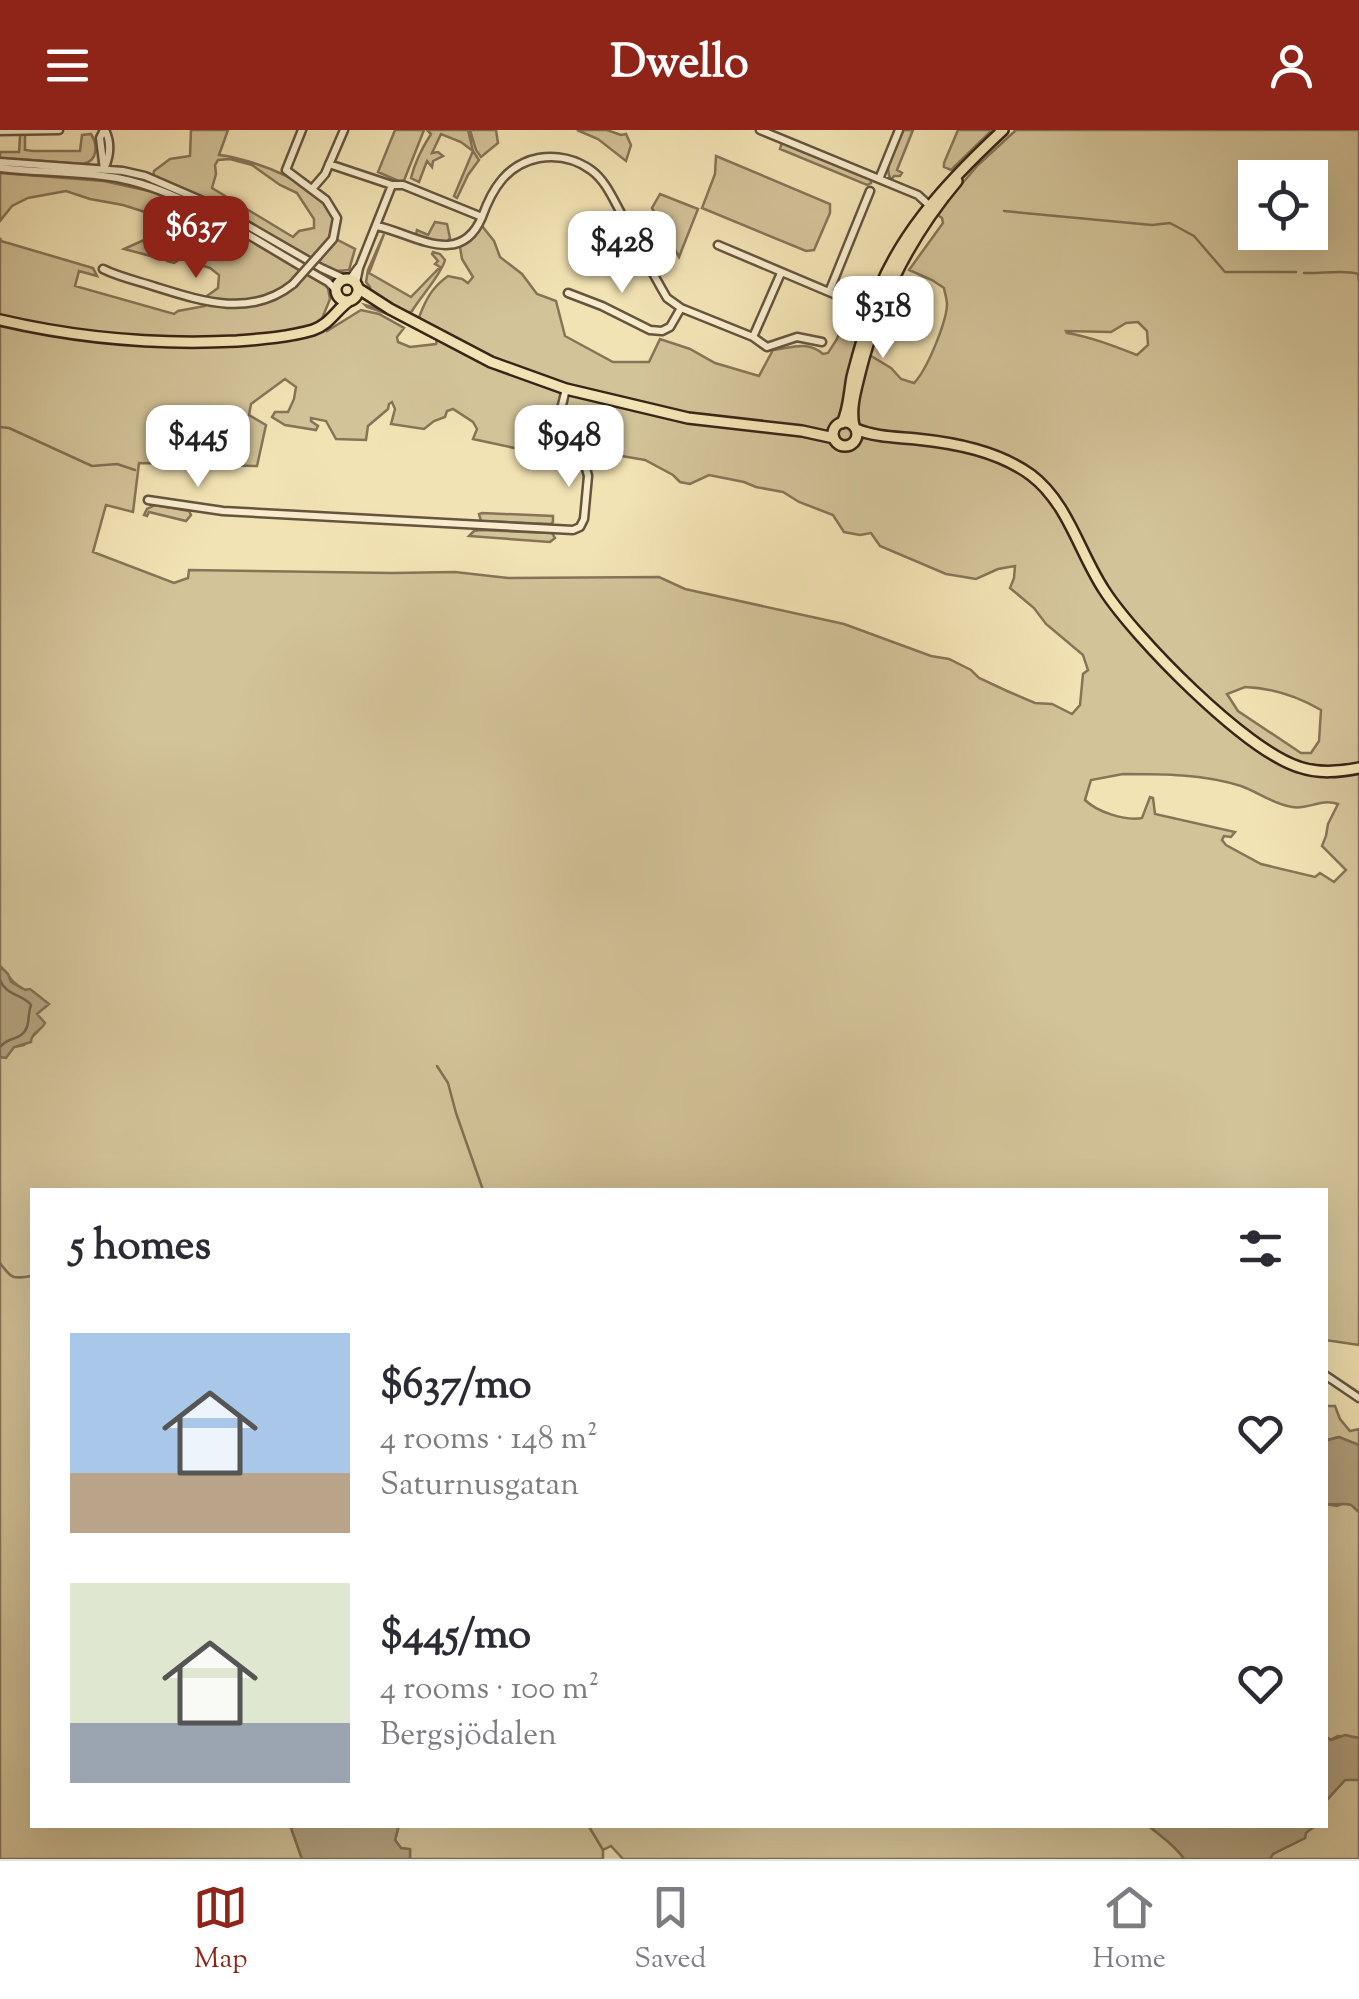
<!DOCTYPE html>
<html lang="en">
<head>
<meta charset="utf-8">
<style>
  :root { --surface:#fff; --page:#f7f7f7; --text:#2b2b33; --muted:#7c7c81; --line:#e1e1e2; --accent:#8f2418 }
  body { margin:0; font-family:"Sorts Mill Goudy",serif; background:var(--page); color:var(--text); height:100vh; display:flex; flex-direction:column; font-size:38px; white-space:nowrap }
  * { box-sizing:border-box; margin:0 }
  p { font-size:32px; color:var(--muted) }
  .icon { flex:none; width:55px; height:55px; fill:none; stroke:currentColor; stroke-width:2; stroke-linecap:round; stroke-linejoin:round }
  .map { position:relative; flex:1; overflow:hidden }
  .sheet { position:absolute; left:30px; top:1058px; width:1298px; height:640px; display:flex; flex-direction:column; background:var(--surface); border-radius:0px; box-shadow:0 10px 40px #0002 }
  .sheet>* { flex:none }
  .fabs { position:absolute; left:1238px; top:30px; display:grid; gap:20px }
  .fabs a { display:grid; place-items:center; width:90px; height:90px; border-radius:0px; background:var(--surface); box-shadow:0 10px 40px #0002; font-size:50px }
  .price { position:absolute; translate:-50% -85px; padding:0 22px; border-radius:20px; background:#fff; color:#222; font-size:32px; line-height:65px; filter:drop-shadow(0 2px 5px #0008) }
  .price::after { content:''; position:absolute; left:50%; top:60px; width:30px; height:22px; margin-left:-15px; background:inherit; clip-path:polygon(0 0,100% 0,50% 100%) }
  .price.current { background:var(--accent); color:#fff }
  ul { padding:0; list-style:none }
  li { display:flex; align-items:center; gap:30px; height:250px; padding:0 40px }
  li span { display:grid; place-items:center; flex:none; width:280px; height:200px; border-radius:0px; color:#555 }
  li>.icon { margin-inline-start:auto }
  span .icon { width:120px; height:120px; fill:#fffc; stroke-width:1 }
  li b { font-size:42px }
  h2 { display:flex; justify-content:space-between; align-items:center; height:120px; padding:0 40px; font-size:42px }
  header { display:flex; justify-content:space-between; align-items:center; height:130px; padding:0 40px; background:var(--accent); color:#fff; font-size:45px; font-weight:800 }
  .tab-bar { display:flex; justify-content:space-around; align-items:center; height:140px; border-top:2px solid var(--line); background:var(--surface); font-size:28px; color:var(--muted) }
  .tab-bar a { display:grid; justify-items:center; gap:5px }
  .tab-bar .current { color:var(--accent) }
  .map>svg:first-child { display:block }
  .green { fill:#d3c399; stroke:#867458; stroke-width:2.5; fill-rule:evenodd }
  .water { fill:#b3a27f; stroke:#827055; stroke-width:2.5 }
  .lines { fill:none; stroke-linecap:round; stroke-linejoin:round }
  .shore { stroke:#76644b; stroke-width:2.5 }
  .stream { stroke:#827055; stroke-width:2.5 }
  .minor-casing { stroke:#67543e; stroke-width:11 }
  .major-casing { stroke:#392517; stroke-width:14 }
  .minor { stroke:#f7edce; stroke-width:6 }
  .major { stroke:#f2e3b4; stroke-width:9 }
  .minor-bridge-casing { stroke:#67543e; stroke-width:11; stroke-linecap:butt }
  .minor-bridge { stroke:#f7edce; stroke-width:6 }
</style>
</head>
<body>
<header><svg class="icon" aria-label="menu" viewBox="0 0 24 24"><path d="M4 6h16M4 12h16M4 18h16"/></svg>Dwello<svg class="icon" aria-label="person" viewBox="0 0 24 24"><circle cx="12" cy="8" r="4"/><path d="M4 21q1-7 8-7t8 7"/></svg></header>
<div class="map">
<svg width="1359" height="1729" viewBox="0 0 1359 1729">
  <rect width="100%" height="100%" fill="#f2e3b4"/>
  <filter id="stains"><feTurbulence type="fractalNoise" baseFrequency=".002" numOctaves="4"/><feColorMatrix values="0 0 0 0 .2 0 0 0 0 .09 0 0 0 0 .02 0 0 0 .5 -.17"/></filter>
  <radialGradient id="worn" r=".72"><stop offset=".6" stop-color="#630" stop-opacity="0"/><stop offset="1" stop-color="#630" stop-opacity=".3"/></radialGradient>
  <path class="green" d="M 191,0 L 228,0 L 219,25 C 249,28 328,55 333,90 C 333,96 332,100 330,106 L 355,119 L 349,140 L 338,141 L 328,158 L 330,169 L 321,191 L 329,185 L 338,171 L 341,173 L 322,193 L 327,201 L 361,180 L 379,184 L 404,198 L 397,207 L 398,212 L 410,217 L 436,214 L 437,210 L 388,184 L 367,177 L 365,175 L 418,190 C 425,171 431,158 448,146 L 462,149 L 468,153 L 473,147 L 462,129 L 460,117 L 470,111 L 482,96 L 494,111 L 500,127 L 522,144 L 537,164 L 556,171 L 565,206 L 613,232 L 649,232 L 660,209 L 690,219 L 715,233 L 759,246 L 773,220 C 791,218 807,210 823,224 L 828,223 L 837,209 L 847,183 L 854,182 L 861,185 L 862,190 L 859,218 L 878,195 L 883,194 L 877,200 L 868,224 L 891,238 L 901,249 L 914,253 C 927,240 946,193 947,175 C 947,169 945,164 944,158 L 932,150 L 909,140 L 943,93 L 942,88 L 936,84 L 978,35 L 1016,0 L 1359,0 L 1359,1215 L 1325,1210 L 1325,1060 L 32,1060 L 32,1695 L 290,1695 L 302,1729 L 0,1729 L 0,927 L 6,927 L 14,917 L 24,915 L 38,901 L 36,884 L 40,867 L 30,860 L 25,860 C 10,851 11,848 0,836 L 0,108 L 1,111 L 93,138 L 97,146 L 79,141 L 75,156 L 174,184 L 178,181 L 205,176 L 207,166 L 218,158 L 219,145 L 210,138 L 194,133 L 192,115 L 194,100 L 189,96 L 123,75 L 90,69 L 66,61 L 28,68 L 12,76 L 0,91 L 0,43 L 104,51 L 149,61 L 151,56 L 110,43 L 152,52 L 154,41 L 170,29 L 190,26 ZM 230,29 L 252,35 L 280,55 L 297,63 L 314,89 L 314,98 L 299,101 L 293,107 L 212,58 L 216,44 L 215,35 L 218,30 ZM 1255,48 L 1310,48 L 1310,102 L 1255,102 ZM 1138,192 L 1147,201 L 1148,215 L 1137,225 C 1114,216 1091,207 1067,203 L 1066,201 L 1111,202 L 1126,193 ZM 285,249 L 296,257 L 294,269 L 288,282 L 275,282 L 272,287 L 285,295 L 316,300 L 318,296 L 311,291 L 311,288 L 326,291 L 336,309 L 366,310 L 368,296 L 388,279 L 389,274 L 392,272 L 395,279 L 391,294 L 424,299 L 434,291 L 445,287 L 447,281 L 453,279 L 473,292 L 477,299 L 473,309 L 574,331 L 573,326 L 583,318 L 591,340 L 599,332 L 616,325 L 645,330 L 673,345 L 680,352 L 690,354 L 709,345 L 744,352 L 756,357 L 783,362 L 799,372 L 833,385 L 844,402 L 860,405 L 871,403 L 880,416 L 946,444 L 976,449 L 998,439 L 1015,436 L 1014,448 L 1010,458 L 1034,478 L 1046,494 L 1083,525 L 1088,540 L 1083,544 L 1080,575 L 1072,584 L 1052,574 L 1035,573 L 1007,561 L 979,548 L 971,540 L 949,529 L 931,526 L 844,494 L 685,459 L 659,447 L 508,448 L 455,442 L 392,443 L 189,440 L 188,448 L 174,453 L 93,422 L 106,375 L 133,382 L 139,333 L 257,336 L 266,295 L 249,285 L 251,274 ZM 1245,557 C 1272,558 1297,566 1321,580 L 1319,611 L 1311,623 L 1301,623 L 1238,581 L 1227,564 ZM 1123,644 C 1162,644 1203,644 1241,656 C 1258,662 1273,674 1292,677 C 1309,680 1320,668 1338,674 L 1328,694 L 1326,706 L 1322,716 L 1346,740 L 1334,752 L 1320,743 L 1315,747 L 1261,734 L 1226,715 L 1222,710 L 1224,706 L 1231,707 L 1235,702 L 1155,684 L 1153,668 L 1150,667 L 1142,688 C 1125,691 1097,682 1085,670 L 1091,650 Z
    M 395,0 L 424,0 L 403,53 L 378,42 Z
    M 427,0 L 468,0 L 473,21 L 479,30 L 468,45 L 457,68 L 454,66 L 473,21 L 461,12 L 441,4 L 432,23 L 438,22 L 443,26 L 433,31 L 432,37 L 427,31 L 419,52 L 411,48 C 415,32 422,18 431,4 Z
    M 470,0 L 496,0 L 498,13 L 481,27 L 476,20 Z
    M 577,0 L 607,0 L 621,5 L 626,4 L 631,15 L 626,31 L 598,9 Z
    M 902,0 L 913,0 L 897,40 L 902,43 L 900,46 L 894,46 L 891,50 C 882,35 896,15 902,0 Z
    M 958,0 L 992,0 L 951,40 L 944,37 L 944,33 Z
    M 22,4 L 25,5 L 25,20 L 33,21 L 80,21 L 82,5 L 91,4 C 98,15 98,31 83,34 L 0,28 L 0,22 L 19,22 L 20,6 Z
    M 782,12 L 871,49 L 871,53 L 867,55 L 780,19 Z
    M 716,26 L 830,74 L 830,83 L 814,120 L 806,121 L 702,78 L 715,44 Z
    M 660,64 L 698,79 L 679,127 L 652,78 Z
    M 435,92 L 447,94 L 450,108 L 447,112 L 435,112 L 416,105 L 417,100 L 428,105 Z
    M 384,104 L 369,143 L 411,167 L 440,137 L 435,134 L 438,131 L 432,124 L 433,122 L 440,124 L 445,130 C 441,145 421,166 412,181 L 408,183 L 370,165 L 370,157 L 366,152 L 368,140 Z
    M 146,109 L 179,119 L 182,124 L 180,129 L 174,133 L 167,131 L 167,127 L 164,126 L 162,129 L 124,119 Z
    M 155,375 L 189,381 L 191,385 L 186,391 L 149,382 L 147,386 L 144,385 L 147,379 Z
    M 482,383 L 553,386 L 553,392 L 551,394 L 481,391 L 479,384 Z
    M 481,400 L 552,403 L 555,408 L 550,412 L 469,406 L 474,401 Z
    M 1325,1276 L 1335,1276 L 1340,1289 L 1350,1301 L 1359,1299 L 1359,1315 L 1339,1307 L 1327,1310 L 1325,1307 Z
    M 1344,1373 L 1352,1375 L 1359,1382 L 1359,1608 L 1338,1606 L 1330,1610 L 1325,1606 L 1325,1374 L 1337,1376 Z
    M 1352,1648 L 1359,1650 L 1359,1729 L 1270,1729 L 1273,1724 L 1305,1708 L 1305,1703 L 1314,1695 L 1325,1695 L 1325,1672 L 1345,1650 Z
    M 399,1695 L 1148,1695 C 1160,1706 1177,1716 1184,1729 L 623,1729 L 611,1716 L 603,1720 L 603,1729 L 410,1729 L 410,1720 L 401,1718 L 395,1710 Z"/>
  <path class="water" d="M 0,836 L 8,844 L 11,852 L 25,860 L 30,859 L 49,874 L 37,884 L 45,893 C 41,901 31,903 31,912 L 14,917 L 6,928 L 0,927 Z
    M 1325,1307 L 1328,1310 L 1339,1307 L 1359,1315 L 1359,1382 C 1356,1380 1354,1377 1351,1375 C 1347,1373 1332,1375 1325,1374 Z
    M 1345,1605 L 1359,1608 L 1359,1650 L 1345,1650 L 1325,1672 L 1325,1606 L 1331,1610 Z
    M 290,1695 L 399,1695 L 395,1710 L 401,1718 L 410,1719 L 410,1729 L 302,1729 Z
    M 1148,1695 L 1316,1695 L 1306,1703 L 1305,1708 L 1273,1724 L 1270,1729 L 1184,1729 C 1176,1716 1160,1706 1148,1695 Z"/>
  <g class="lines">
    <path class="shore" d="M 0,850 C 6,866 23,864 31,875 C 27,885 31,898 21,905 C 13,911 9,907 0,917"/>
    <path class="stream" d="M 1004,81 L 1152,95 L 1170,93 L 1194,106 L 1225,142 L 1296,142
      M 1304,143 C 1319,144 1346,139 1358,144 L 1359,151
      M 0,297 L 9,298 L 92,336 L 117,334 L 135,340
      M 437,936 L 448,953 L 456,983 L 483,1060
      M 0,1133 C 12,1149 12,1149 32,1146
      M 588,1695 L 603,1720"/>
    <g class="minor-casing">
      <path id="minor" d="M 302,0 L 286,40 L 326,70 L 337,88 L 333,109 L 318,126
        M 760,0 L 918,65 L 931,77
        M 0,1 L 59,0
        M 0,32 L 123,41 L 145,46 L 212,75 L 321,138 L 345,149
        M 329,34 L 392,55 L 403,55 L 482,87 C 460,139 414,104 377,96
        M 105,37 C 110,25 111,12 105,0
        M 0,38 C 40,43 82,41 122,49 C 190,63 267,118 328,152 L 336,160
        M 104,40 L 100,8 L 104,0
        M 879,49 L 899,0
        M 312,59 L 325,44 L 344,0
        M 482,87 C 492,59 507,34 539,28 C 557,25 576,29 591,40 C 606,51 613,69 622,85 C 637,113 651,141 667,168 L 681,178 L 753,207
        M 718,115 L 895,190
        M 103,139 C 119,147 138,151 156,157 C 201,171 251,188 293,154
        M 781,143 L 753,207 L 767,217 L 797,207 L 822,212
        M 350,149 L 358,138
        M 356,153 L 359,138 L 392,55
        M 829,162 L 870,61
        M 568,163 L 602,176 L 650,200 L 662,201 L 670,197 L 681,178
        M 148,370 L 223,381 L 573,400 L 580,397 L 584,389 L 588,346 L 582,323 L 561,289 L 560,283 L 566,259
        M 1325,1245 L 1359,1268"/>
    </g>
    <g class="major-casing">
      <path id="major" d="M336 160a11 11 0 1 1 22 0a11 11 0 1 1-22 0Z
        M 359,159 L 390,179 L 491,232 L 566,259 L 688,288 L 802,301 L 834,308
        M 0,190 C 77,208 158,215 237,211 C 263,209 289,207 313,200 C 329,195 336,180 349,171
        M833 304a12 12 0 1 1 24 0a12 12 0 1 1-24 0Z
        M 842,293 C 849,279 849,263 852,247 C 857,227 863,207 869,187 C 892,110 946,53 1003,0
        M 854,296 C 850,278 856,260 860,243 C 878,170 909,108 957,51
        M 856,299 C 875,307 896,307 916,309 C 955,313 998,321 1031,345 C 1068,373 1079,422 1104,460 C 1135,508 1245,620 1299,637 C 1319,644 1339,642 1359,638"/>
    </g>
    <use href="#minor" class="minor"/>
    <use href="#major" class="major"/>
    <g class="minor-bridge-casing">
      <path id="minor-bridge" d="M 293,154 L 318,126"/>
    </g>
    <use href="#minor-bridge" class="minor-bridge"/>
  </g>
  <rect width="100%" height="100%" filter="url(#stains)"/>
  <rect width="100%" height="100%" fill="url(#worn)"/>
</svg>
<div class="fabs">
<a><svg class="icon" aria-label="locate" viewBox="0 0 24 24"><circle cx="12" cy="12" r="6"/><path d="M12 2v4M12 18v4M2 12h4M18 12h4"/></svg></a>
</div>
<b class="price current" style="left:196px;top:151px">$637</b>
<b class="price" style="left:622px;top:166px">$428</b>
<b class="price" style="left:883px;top:231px">$318</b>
<b class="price" style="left:198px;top:360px">$445</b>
<b class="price" style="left:569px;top:360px">$948</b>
<section class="sheet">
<h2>5 homes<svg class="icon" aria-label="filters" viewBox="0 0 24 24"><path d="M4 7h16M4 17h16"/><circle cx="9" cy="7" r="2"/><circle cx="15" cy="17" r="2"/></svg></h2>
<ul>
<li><span style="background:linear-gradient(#a9c7e8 70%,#b9a48a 0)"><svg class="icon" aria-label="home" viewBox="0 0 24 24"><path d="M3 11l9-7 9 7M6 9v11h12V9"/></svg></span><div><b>$637/mo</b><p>4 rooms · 148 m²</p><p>Saturnusgatan</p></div><svg class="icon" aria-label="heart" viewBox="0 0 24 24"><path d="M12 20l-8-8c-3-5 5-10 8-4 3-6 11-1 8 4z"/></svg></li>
<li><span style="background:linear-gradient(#dfe7d0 70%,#9aa5b1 0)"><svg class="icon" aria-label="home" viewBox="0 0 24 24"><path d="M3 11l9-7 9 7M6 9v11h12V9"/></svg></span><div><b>$445/mo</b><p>4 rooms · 100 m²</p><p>Bergsjödalen</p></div><svg class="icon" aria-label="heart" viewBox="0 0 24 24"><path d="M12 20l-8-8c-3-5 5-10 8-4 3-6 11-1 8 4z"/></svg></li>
</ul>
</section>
</div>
<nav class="tab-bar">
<a class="current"><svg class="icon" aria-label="map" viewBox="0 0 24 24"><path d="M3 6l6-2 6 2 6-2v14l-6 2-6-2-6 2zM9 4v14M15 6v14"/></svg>Map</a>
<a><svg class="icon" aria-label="saved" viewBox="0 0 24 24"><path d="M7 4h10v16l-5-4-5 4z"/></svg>Saved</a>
<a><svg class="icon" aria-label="home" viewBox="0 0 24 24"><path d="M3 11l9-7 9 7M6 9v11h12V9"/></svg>Home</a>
</nav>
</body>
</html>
